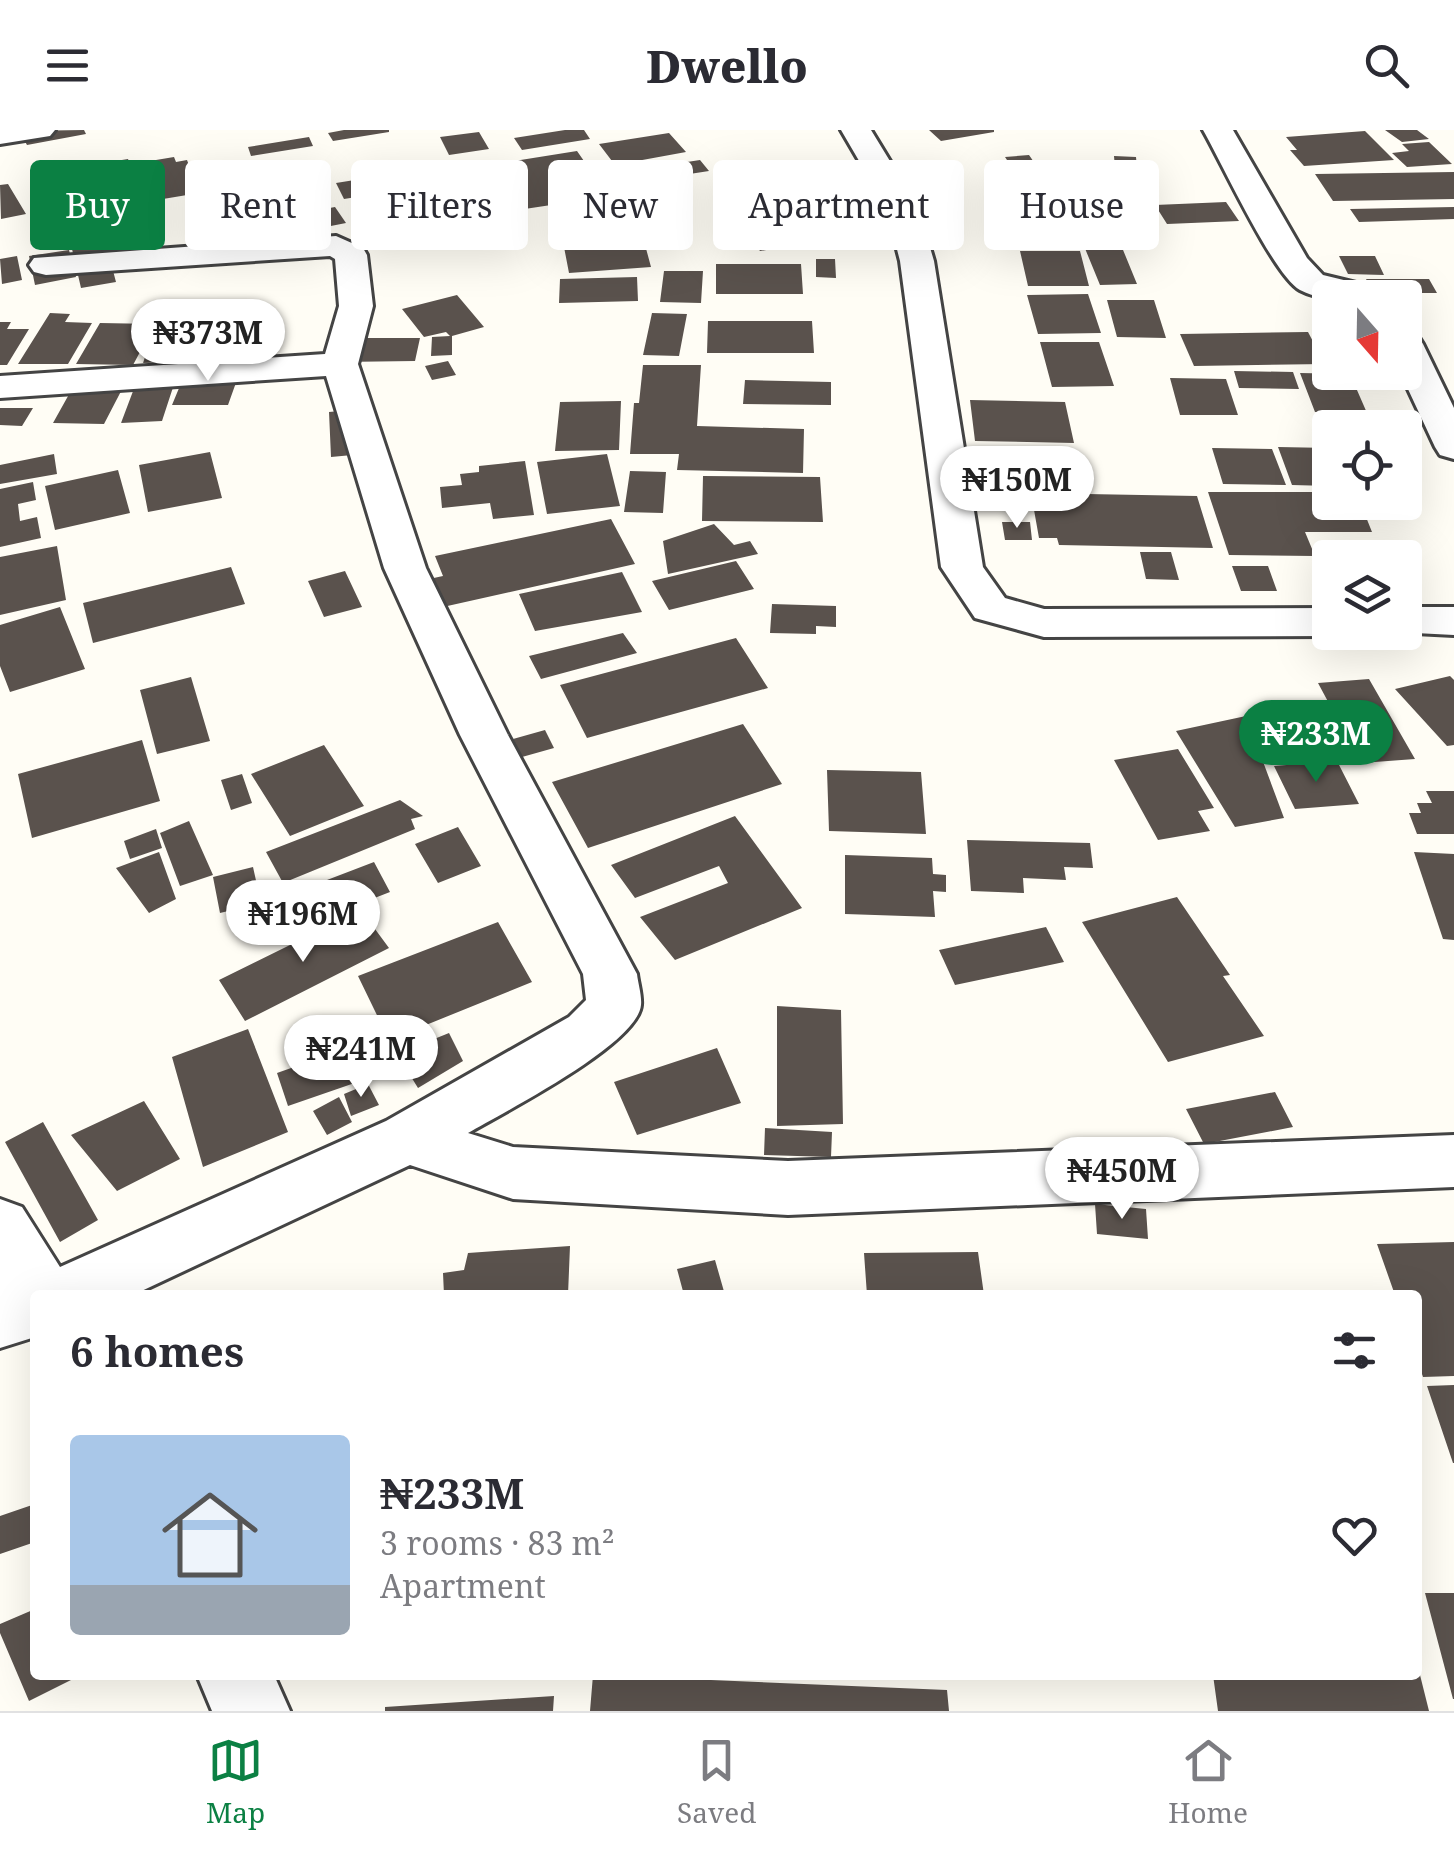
<!DOCTYPE html>
<html lang="en">
<head>
<meta charset="utf-8">
<style>
  :root { --surface:#fff; --page:#f2f2f3; --text:#2b2b33; --muted:#7c7c81; --line:#e1e1e2; --accent:#0b8043 }
  body { margin:0; font-family:"Noto Serif",serif; background:var(--page); color:var(--text); height:100vh; display:flex; flex-direction:column; font-size:38px; white-space:nowrap }
  * { box-sizing:border-box; margin:0 }
  p { font-size:32px; color:var(--muted) }
  .icon { flex:none; width:55px; height:55px; fill:none; stroke:currentColor; stroke-width:2; stroke-linecap:round; stroke-linejoin:round }
  .map { position:relative; flex:1; overflow:hidden }
  .side { position:absolute; left:30px; top:1160px; width:1392px; height:390px; display:flex; flex-direction:column; background:var(--surface); border-radius:10px; box-shadow:0 10px 40px #0002 }
  .side>* { flex:none }
  .hud { position:absolute; left:30px; top:30px; width:1395px; height:90px; display:flex; gap:20px }
  .needle { width:65px; rotate:160deg }
  .buttons { position:absolute; left:1312px; top:150px; display:grid; gap:20px }
  .buttons a { display:grid; place-items:center; width:110px; height:110px; border-radius:10px; background:var(--surface); box-shadow:0 10px 40px #0002; font-size:50px }
  .price { position:absolute; translate:-50% -85px; padding:0 22px; border-radius:35px; background:#fff; color:#222; font-size:32px; line-height:65px; filter:drop-shadow(0 2px 5px #0008) }
  .price::after { content:''; position:absolute; left:50%; top:60px; width:30px; height:22px; margin-left:-15px; background:inherit; clip-path:polygon(0 0,100% 0,50% 100%) }
  .price.current { background:var(--accent); color:#fff }
  ul { padding:0; list-style:none }
  li { display:flex; align-items:center; gap:30px; height:250px; padding:0 40px }
  li+li { border-top:2px solid var(--line) }
  li span { display:grid; place-items:center; flex:none; width:280px; height:200px; border-radius:10px; color:#555 }
  li>.icon { margin-inline-start:auto }
  span .icon { width:120px; height:120px; fill:#fffc; stroke-width:1 }
  li b { font-size:42px }
  h2 { display:flex; justify-content:space-between; align-items:center; height:120px; padding:0 40px; font-size:42px }
  .pill { padding:0 35px; border-radius:10px; background:var(--surface); box-shadow:0 10px 40px #0002; font-size:35px; line-height:90px }
  .pill.current { background:var(--accent); color:#fff }
  header { display:flex; justify-content:space-between; align-items:center; height:130px; padding:0 40px; background:var(--surface); font-size:45px; font-weight:800 }
  .tab-bar { display:flex; justify-content:space-around; align-items:center; height:140px; border-top:2px solid var(--line); background:var(--surface); font-size:28px; color:var(--muted) }
  .tab-bar a { display:grid; justify-items:center; gap:5px }
  .tab-bar .current { color:var(--accent) }
  .map>svg:first-child { display:block }
  .building { fill:#5a524d }
  .lines { fill:none; stroke-linecap:round; stroke-linejoin:round }
  .minor-casing { stroke:#444; stroke-width:6 }
  .minor { fill:#fff; fill-rule:evenodd }
</style>
</head>
<body>
<header><svg class="icon" aria-label="menu" viewBox="0 0 24 24"><path d="M4 6h16M4 12h16M4 18h16"/></svg>Dwello<svg class="icon" aria-label="search" viewBox="0 0 24 24"><circle cx="10" cy="10" r="6"/><path d="M15 15l6 6"/></svg></header>
<div class="map">
<svg width="1454" height="1581" viewBox="0 0 1454 1581">
  <rect width="100%" height="100%" fill="#fffdf5"/>
  <path class="building" d="M 84,0 L 86,4 L 27,15 L 19,1 Z
    M 344,0 L 389,0 L 389,2 L 333,11 L 328,3 Z
    M 565,0 L 584,0 L 590,9 L 522,20 L 514,8 Z
    M 929,0 L 994,0 L 994,2 L 941,11 Z
    M 1385,0 L 1417,0 L 1429,9 L 1402,12 Z
    M 1365,1 L 1394,30 L 1304,36 L 1290,20 L 1297,20 L 1286,7 Z
    M 479,2 L 489,19 L 449,25 L 440,7 Z
    M 669,3 L 686,22 L 615,35 L 599,14 Z
    M 309,7 L 313,16 L 251,26 L 248,17 Z
    M 1429,12 L 1452,34 L 1407,37 L 1392,23 L 1409,21 L 1402,14 Z
    M 577,21 L 593,44 L 577,46 L 580,51 L 601,48 L 609,60 L 587,63 L 591,69 L 466,88 L 454,62 L 502,55 L 490,35 Z
    M 1029,25 L 1056,64 L 1031,66 L 1005,27 Z
    M 1114,26 L 1136,27 L 1137,38 L 1119,37 L 1133,69 L 1071,70 L 1059,38 L 1115,38 Z
    M 174,27 L 176,32 L 187,30 L 199,63 L 163,69 L 150,31 Z
    M 128,29 L 134,45 L 84,53 L 79,37 Z
    M 700,30 L 709,41 L 670,47 L 661,36 Z
    M 1454,42 L 1454,69 L 1333,71 L 1315,44 Z
    M 323,43 L 330,62 L 270,71 L 264,52 Z
    M 386,45 L 394,61 L 344,69 L 336,53 Z
    M 49,53 L 63,77 L 46,81 L 33,56 Z
    M 8,54 L 26,84 L 1,89 L 0,55 Z
    M 244,62 L 253,81 L 215,88 L 206,68 Z
    M 1226,72 L 1239,91 L 1167,94 L 1155,75 Z
    M 160,74 L 163,82 L 124,89 L 121,81 Z
    M 1028,74 L 1065,75 L 1075,111 L 1036,111 Z
    M 1135,74 L 1150,108 L 1087,108 L 1074,75 Z
    M 335,77 L 346,93 L 275,107 L 265,90 Z
    M 1454,77 L 1454,89 L 1359,92 L 1350,79 Z
    M 787,82 L 811,112 L 760,121 L 737,90 Z
    M 160,85 L 162,93 L 124,99 L 122,91 Z
    M 105,86 L 109,96 L 68,104 L 64,94 Z
    M 634,89 L 640,108 L 573,113 L 569,100 L 594,98 L 592,93 Z
    M 253,91 L 263,119 L 202,129 L 193,100 Z
    M 644,111 L 651,137 L 569,143 L 564,117 Z
    M 106,114 L 116,152 L 81,158 L 72,119 Z
    M 1121,115 L 1137,154 L 1100,155 L 1084,116 Z
    M 69,120 L 76,147 L 35,155 L 29,126 Z
    M 1020,121 L 1080,121 L 1089,156 L 1028,156 Z
    M 17,126 L 22,150 L 2,154 L 0,129 Z
    M 1339,126 L 1375,126 L 1384,145 L 1348,144 Z
    M 816,129 L 835,129 L 836,148 L 816,147 Z
    M 716,134 L 801,134 L 803,164 L 716,164 Z
    M 664,141 L 703,141 L 701,173 L 660,172 Z
    M 637,147 L 638,171 L 559,173 L 560,149 Z
    M 1366,149 L 1429,149 L 1437,163 L 1374,163 Z
    M 1088,164 L 1101,203 L 1038,204 L 1027,165 Z
    M 457,165 L 484,197 L 452,206 L 452,225 L 431,226 L 432,207 L 450,206 L 446,202 L 424,207 L 402,179 Z
    M 1107,170 L 1154,170 L 1166,208 L 1117,207 Z
    M 245,176 L 240,198 L 160,202 L 167,179 Z
    M 50,183 L 70,184 L 65,192 L 92,193 L 68,234 L 18,234 Z
    M 652,183 L 687,184 L 679,226 L 643,225 Z
    M 708,191 L 812,191 L 814,223 L 707,223 Z
    M 0,192 L 11,192 L 7,199 L 29,199 L 7,235 L 0,235 Z
    M 100,193 L 155,194 L 133,235 L 76,234 Z
    M 1308,202 L 1325,234 L 1194,236 L 1180,204 Z
    M 233,205 L 228,229 L 143,233 L 151,209 Z
    M 346,208 L 420,208 L 415,231 L 340,232 Z
    M 1040,212 L 1099,212 L 1114,256 L 1052,257 Z
    M 448,231 L 456,245 L 432,250 L 425,236 Z
    M 243,233 L 228,275 L 172,275 L 189,234 Z
    M 643,235 L 701,235 L 697,296 L 804,299 L 803,343 L 677,340 L 679,324 L 630,324 L 634,273 L 639,273 Z
    M 179,239 L 162,291 L 121,293 L 141,240 Z
    M 82,241 L 131,242 L 104,294 L 53,293 Z
    M 1234,241 L 1293,242 L 1299,259 L 1239,258 Z
    M 1300,243 L 1350,244 L 1367,283 L 1315,282 Z
    M 1170,248 L 1226,249 L 1238,285 L 1180,285 Z
    M 745,250 L 831,252 L 831,275 L 743,274 Z
    M 970,270 L 1065,272 L 1074,313 L 975,311 Z
    M 621,271 L 619,320 L 555,321 L 560,272 Z
    M 0,278 L 33,278 L 22,296 L 0,295 Z
    M 361,279 L 363,324 L 331,327 L 329,282 Z
    M 1278,317 L 1330,318 L 1330,356 L 1292,355 Z
    M 1212,318 L 1272,319 L 1286,355 L 1223,354 Z
    M 210,322 L 222,368 L 148,382 L 139,335 Z
    M 54,324 L 57,344 L 0,354 L 0,335 Z
    M 607,324 L 620,376 L 547,384 L 537,332 Z
    M 525,331 L 534,385 L 493,389 L 490,373 L 442,378 L 440,357 L 462,355 L 460,344 L 479,342 L 479,336 Z
    M 118,340 L 130,383 L 55,400 L 45,356 Z
    M 630,341 L 666,342 L 663,383 L 624,382 Z
    M 703,346 L 820,347 L 823,392 L 702,391 Z
    M 33,352 L 36,370 L 18,374 L 20,391 L 37,387 L 41,408 L 0,417 L 0,359 Z
    M 1208,362 L 1330,362 L 1330,372 L 1360,372 L 1372,402 L 1305,402 L 1315,426 L 1229,425 Z
    M 1031,363 L 1197,366 L 1213,418 L 1059,415 L 1057,408 L 1039,408 Z
    M 611,389 L 635,434 L 425,481 L 415,452 L 443,446 L 435,426 Z
    M 1002,392 L 1030,392 L 1032,410 L 1005,410 Z
    M 714,394 L 734,415 L 750,411 L 758,424 L 668,444 L 663,411 Z
    M 57,416 L 66,470 L 0,485 L 0,427 Z
    M 1140,422 L 1171,422 L 1179,450 L 1146,449 Z
    M 736,431 L 754,459 L 669,480 L 652,451 Z
    M 1232,436 L 1268,436 L 1277,461 L 1241,461 Z
    M 231,437 L 245,474 L 93,513 L 83,473 Z
    M 345,441 L 362,477 L 324,487 L 308,451 Z
    M 622,442 L 642,482 L 535,501 L 519,464 Z
    M 772,474 L 836,476 L 836,497 L 816,496 L 816,504 L 770,503 Z
    M 60,477 L 85,539 L 10,562 L 0,536 L 0,495 Z
    M 623,503 L 637,523 L 541,549 L 529,526 Z
    M 736,508 L 768,558 L 587,608 L 560,555 Z
    M 1450,546 L 1454,550 L 1454,615 L 1447,616 L 1395,559 Z
    M 191,547 L 210,611 L 157,624 L 140,560 Z
    M 1369,549 L 1415,629 L 1361,633 L 1318,553 Z
    M 1246,586 L 1284,688 L 1235,697 L 1176,601 Z
    M 743,594 L 782,654 L 588,718 L 552,652 Z
    M 545,600 L 554,618 L 522,627 L 513,609 Z
    M 142,610 L 160,671 L 32,708 L 18,644 Z
    M 324,615 L 364,676 L 290,706 L 251,644 Z
    M 1178,619 L 1214,678 L 1198,681 L 1210,701 L 1158,710 L 1114,630 Z
    M 1337,631 L 1359,674 L 1295,679 L 1274,636 Z
    M 827,640 L 921,642 L 926,704 L 829,701 Z
    M 242,644 L 252,673 L 231,680 L 221,650 Z
    M 1426,661 L 1454,661 L 1454,704 L 1417,704 L 1409,683 L 1421,683 L 1417,673 L 1432,673 Z
    M 400,670 L 423,686 L 411,689 L 415,699 L 283,753 L 266,722 Z
    M 735,686 L 802,778 L 675,830 L 640,787 L 728,753 L 719,736 L 635,768 L 611,735 Z
    M 189,691 L 213,745 L 180,756 L 160,703 Z
    M 458,697 L 481,736 L 438,753 L 415,714 Z
    M 156,699 L 162,718 L 130,729 L 124,711 Z
    M 967,710 L 1090,713 L 1093,738 L 1064,737 L 1066,750 L 1023,748 L 1024,763 L 971,761 Z
    M 159,722 L 176,769 L 149,783 L 116,738 Z
    M 1414,722 L 1454,724 L 1454,810 L 1443,809 Z
    M 845,725 L 932,728 L 933,744 L 946,745 L 946,762 L 933,761 L 935,787 L 845,784 Z
    M 374,732 L 390,762 L 295,799 L 280,768 Z
    M 253,737 L 261,773 L 220,783 L 213,747 Z
    M 1177,767 L 1230,845 L 1223,846 L 1264,906 L 1168,932 L 1082,792 Z
    M 361,780 L 389,818 L 245,891 L 219,850 Z
    M 498,792 L 532,852 L 389,910 L 358,846 Z
    M 1046,797 L 1064,832 L 955,855 L 939,820 Z
    M 777,876 L 841,880 L 843,994 L 777,996 Z
    M 248,899 L 288,1002 L 203,1037 L 172,927 Z
    M 449,903 L 463,931 L 418,958 L 397,924 Z
    M 359,914 L 372,947 L 288,976 L 277,943 Z
    M 717,918 L 741,973 L 637,1005 L 614,952 Z
    M 368,954 L 379,975 L 351,986 L 344,964 Z
    M 1275,962 L 1293,997 L 1204,1014 L 1186,979 Z
    M 339,967 L 352,992 L 327,1005 L 313,981 Z
    M 144,971 L 180,1029 L 117,1061 L 71,1005 Z
    M 43,992 L 98,1090 L 60,1112 L 5,1012 Z
    M 765,998 L 832,1002 L 831,1027 L 764,1025 Z
    M 1095,1074 L 1146,1079 L 1148,1109 L 1097,1104 Z
    M 1454,1112 L 1454,1246 L 1423,1247 L 1418,1232 L 1418,1165 L 1395,1165 L 1377,1114 Z
    M 570,1116 L 568,1165 L 444,1165 L 443,1143 L 464,1140 L 468,1123 Z
    M 978,1122 L 984,1165 L 867,1165 L 864,1123 Z
    M 715,1130 L 725,1165 L 684,1165 L 677,1139 Z
    M 1454,1255 L 1454,1333 L 1453,1333 L 1427,1256 Z
    M 35,1374 L 35,1412 L 0,1424 L 0,1386 Z
    M 1425,1463 L 1454,1463 L 1454,1569 L 1453,1569 Z
    M 35,1479 L 35,1545 L 81,1545 L 29,1571 L 0,1503 L 0,1494 Z
    M 1418,1537 L 1429,1581 L 1218,1581 L 1213,1545 L 1418,1545 Z
    M 593,1545 L 947,1560 L 949,1581 L 590,1581 Z
    M 554,1566 L 553,1581 L 385,1581 L 385,1577 Z"/>
  <g class="lines">
    <g class="minor-casing">
      <path id="minor" d="M 0,0 L 55,0 L 50,6 L 0,14 Z
        M 841,0 L 871,0 L 918,77 L 934,131 L 983,437 L 1005,468 L 1044,479 L 1330,478 L 1330,502 L 1343,502 L 1330,506 L 1044,507 L 975,488 L 941,437 L 900,131 L 886,77 Z
        M 1203,0 L 1233,0 L 1307,128 L 1323,145 L 1389,161 L 1394,168 C 1366,168 1326,174 1300,160 C 1274,146 1221,31 1203,0 Z
        M 336,106 L 363,118 L 367,125 L 373,176 L 358,234 L 426,438 L 508,605 L 637,844 C 638,853 642,866 641,875 C 638,914 504,982 468,1003 L 513,1017 L 788,1031 L 1454,1005 L 1454,1057 L 788,1085 L 513,1069 L 410,1035 L 133,1165 L 35,1165 L 35,1207 L 0,1218 L 0,1069 L 22,1077 L 60,1137 L 386,991 L 569,887 L 586,870 L 583,844 L 460,605 L 384,438 L 326,246 L 0,268 L 0,246 L 325,224 L 339,176 L 335,129 L 330,126 L 46,145 L 34,142 L 29,135 L 34,128 Z
        M 1405,203 L 1418,206 L 1423,214 L 1454,278 L 1454,329 L 1440,325 L 1435,317 L 1400,242 L 1405,242 Z
        M 1405,477 L 1454,477 L 1454,505 L 1396,502 L 1405,502 Z
        M 197,1545 L 274,1545 L 290,1581 L 212,1581 Z"/>
    </g>
    <use href="#minor" class="minor"/>
  </g>
</svg>
<div class="buttons">
<a><svg class="needle" viewBox="-14 -14 28 28"><path d="M0-13l5 13h-10z" fill="#e53935"/><path d="M0 13l5-13h-10z" fill="#7c7c81"/></svg></a>
<a><svg class="icon" aria-label="locate" viewBox="0 0 24 24"><circle cx="12" cy="12" r="6"/><path d="M12 2v4M12 18v4M2 12h4M18 12h4"/></svg></a>
<a><svg class="icon" aria-label="layers" viewBox="0 0 24 24"><path d="M12 4l9 5-9 5-9-5zM3 14l9 5 9-5"/></svg></a>
</div>
<b class="price" style="left:208px;top:254px">₦373M</b>
<b class="price" style="left:1017px;top:401px">₦150M</b>
<b class="price current" style="left:1316px;top:655px">₦233M</b>
<b class="price" style="left:303px;top:835px">₦196M</b>
<b class="price" style="left:361px;top:970px">₦241M</b>
<b class="price" style="left:1122px;top:1092px">₦450M</b>
<div class="hud">
<a class="pill current">Buy</a>
<a class="pill">Rent</a>
<a class="pill">Filters</a>
<a class="pill">New</a>
<a class="pill">Apartment</a>
<a class="pill">House</a>
</div>
<section class="side">
<h2>6 homes<svg class="icon" aria-label="filters" viewBox="0 0 24 24"><path d="M4 7h16M4 17h16"/><circle cx="9" cy="7" r="2"/><circle cx="15" cy="17" r="2"/></svg></h2>
<ul>
<li><span style="background:linear-gradient(#a9c7e8 75%,#9aa5b1 0)"><svg class="icon" aria-label="home" viewBox="0 0 24 24"><path d="M3 11l9-7 9 7M6 9v11h12V9"/></svg></span><div><b>₦233M</b><p>3 rooms · 83 m²</p><p>Apartment</p></div><svg class="icon" aria-label="heart" viewBox="0 0 24 24"><path d="M12 20l-8-8c-3-5 5-10 8-4 3-6 11-1 8 4z"/></svg></li>
</ul>
</section>
</div>
<nav class="tab-bar">
<a class="current"><svg class="icon" aria-label="map" viewBox="0 0 24 24"><path d="M3 6l6-2 6 2 6-2v14l-6 2-6-2-6 2zM9 4v14M15 6v14"/></svg>Map</a>
<a><svg class="icon" aria-label="saved" viewBox="0 0 24 24"><path d="M7 4h10v16l-5-4-5 4z"/></svg>Saved</a>
<a><svg class="icon" aria-label="home" viewBox="0 0 24 24"><path d="M3 11l9-7 9 7M6 9v11h12V9"/></svg>Home</a>
</nav>
</body>
</html>
